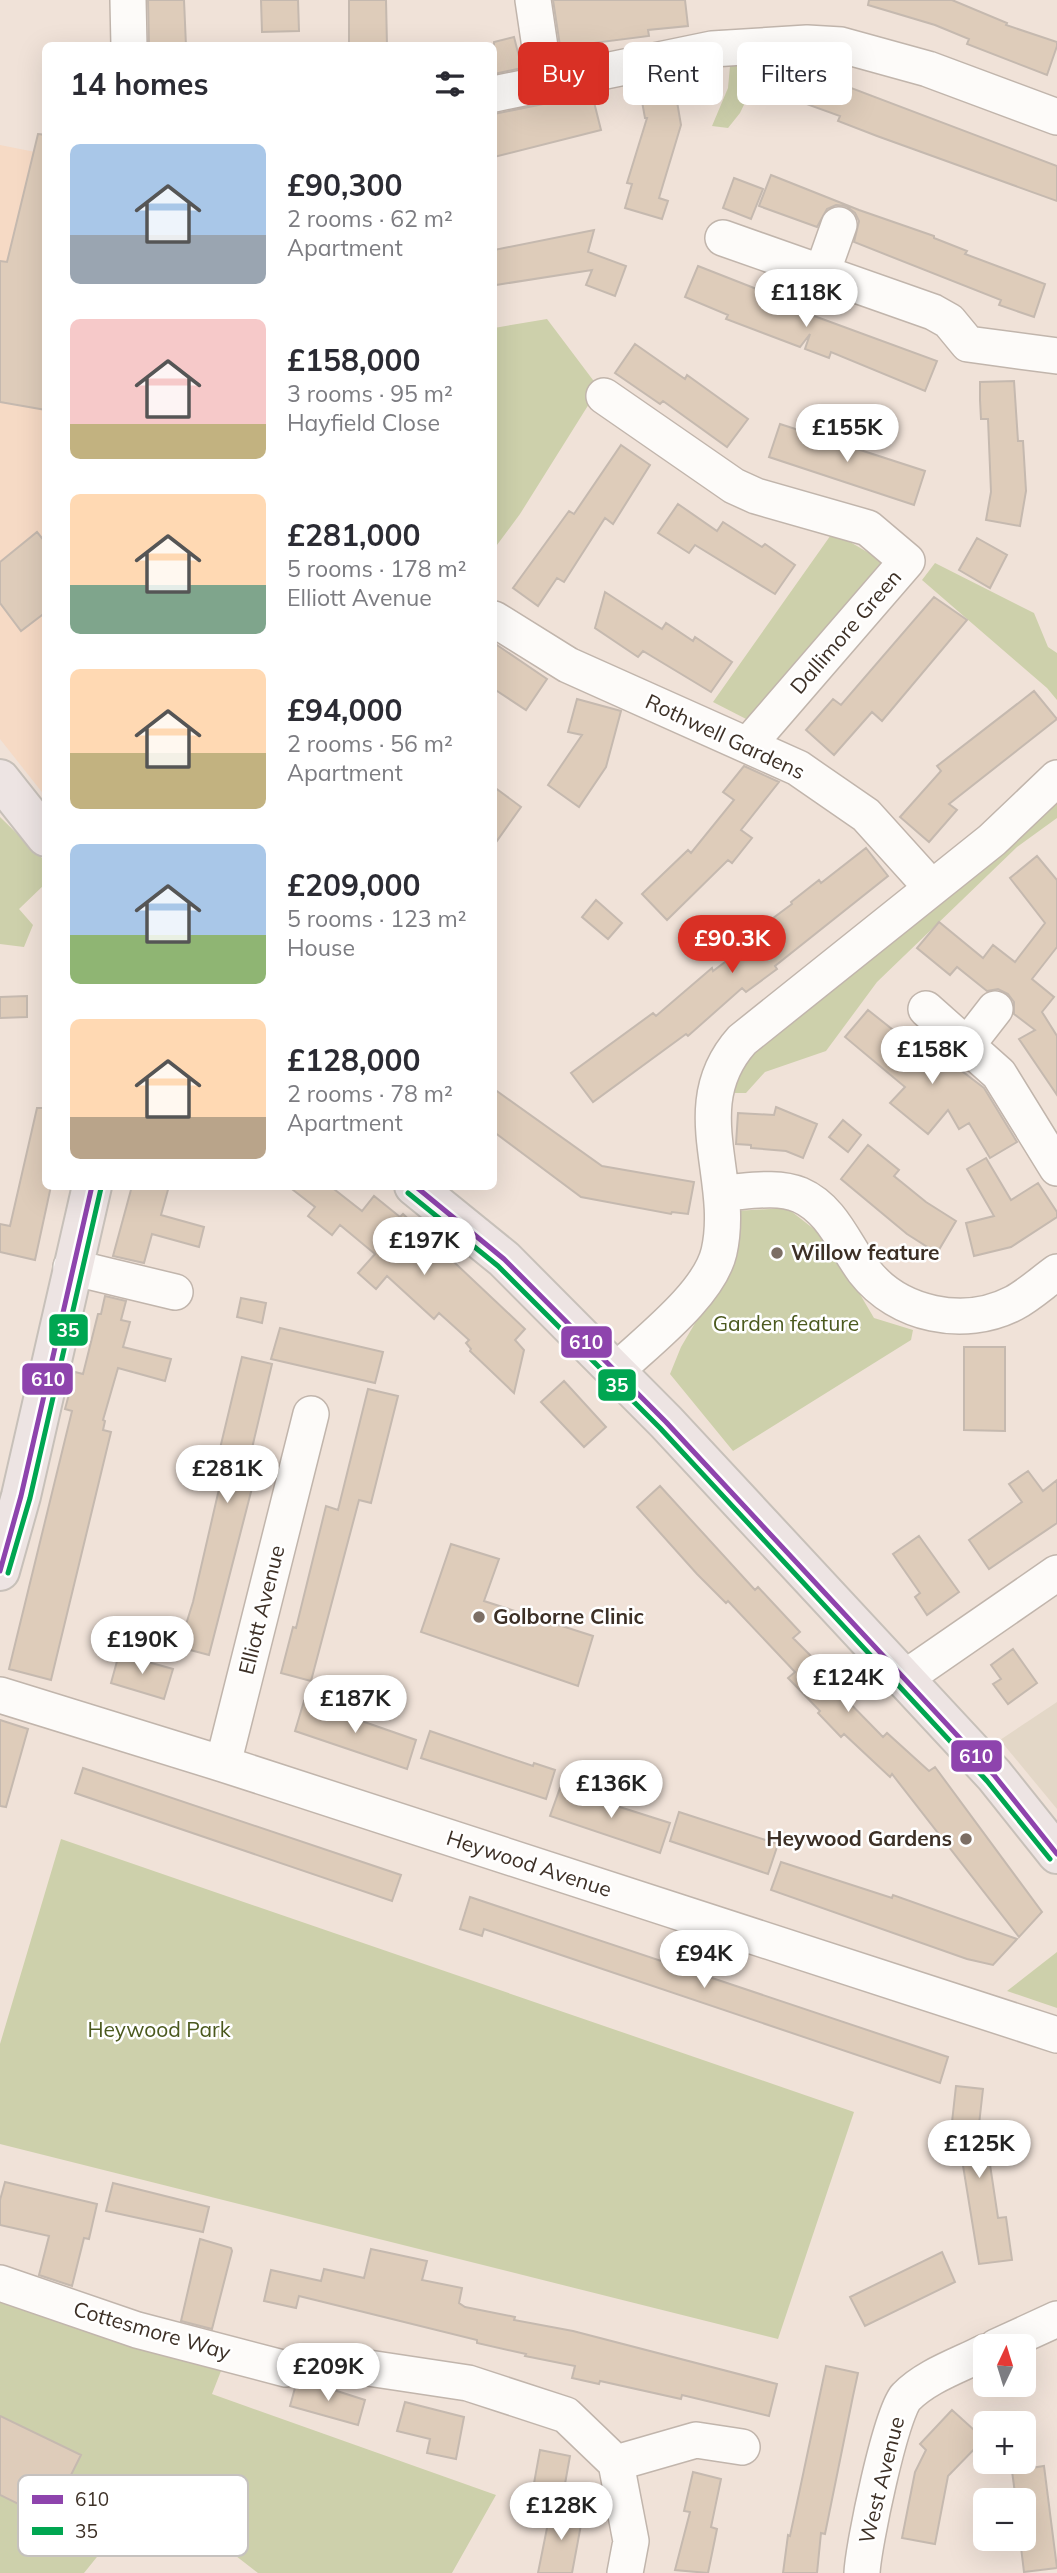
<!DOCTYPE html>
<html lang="en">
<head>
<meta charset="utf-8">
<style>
  :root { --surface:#fff; --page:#f2f2f3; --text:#2b2b33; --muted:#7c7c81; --accent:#d93025 }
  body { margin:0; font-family:Mulish,sans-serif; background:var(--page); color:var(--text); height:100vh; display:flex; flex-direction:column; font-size:26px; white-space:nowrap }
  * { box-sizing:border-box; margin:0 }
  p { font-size:23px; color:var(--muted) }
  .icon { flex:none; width:38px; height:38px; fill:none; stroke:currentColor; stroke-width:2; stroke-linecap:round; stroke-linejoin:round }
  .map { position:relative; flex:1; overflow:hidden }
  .panel { position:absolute; left:42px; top:42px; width:455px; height:1148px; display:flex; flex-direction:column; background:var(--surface); border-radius:10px; box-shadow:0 7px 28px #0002 }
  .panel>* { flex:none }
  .top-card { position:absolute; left:518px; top:42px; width:434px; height:63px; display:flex; gap:14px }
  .needle { width:46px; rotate:4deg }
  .fabs { position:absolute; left:973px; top:2334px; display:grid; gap:14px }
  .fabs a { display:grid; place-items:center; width:63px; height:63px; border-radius:10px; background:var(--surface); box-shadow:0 7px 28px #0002; font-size:35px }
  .price { position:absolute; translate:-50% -60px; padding:0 16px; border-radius:24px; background:#fff; color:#222; font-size:23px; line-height:46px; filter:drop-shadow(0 2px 4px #0008) }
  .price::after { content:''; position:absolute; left:50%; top:42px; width:21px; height:16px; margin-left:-10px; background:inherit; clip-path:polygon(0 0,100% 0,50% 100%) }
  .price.selected { background:var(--accent); color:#fff }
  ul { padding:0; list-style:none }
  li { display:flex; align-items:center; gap:21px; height:175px; padding:0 28px }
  li span { display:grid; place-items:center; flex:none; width:196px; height:140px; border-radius:10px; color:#555 }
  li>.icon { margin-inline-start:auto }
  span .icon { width:84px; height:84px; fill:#fffc; stroke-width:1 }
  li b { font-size:30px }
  h2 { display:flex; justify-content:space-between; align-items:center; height:84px; padding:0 28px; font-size:30px }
  .chip { padding:0 24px; border-radius:10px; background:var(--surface); box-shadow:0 7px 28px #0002; font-size:24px; line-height:63px }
  .chip.selected { background:var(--accent); color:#fff }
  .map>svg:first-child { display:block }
  .built { fill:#f6dac5 }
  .education { fill:#e3d7c7 }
  .green { fill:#cdd0ab }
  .building { fill:#deccba; stroke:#c5b9af; stroke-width:2 }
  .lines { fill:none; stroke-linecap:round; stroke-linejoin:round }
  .minor-casing { stroke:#c1b5ac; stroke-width:38 }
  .major-casing { stroke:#c7c0b9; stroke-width:42 }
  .minor { stroke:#fdfbf9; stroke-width:35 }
  .major { stroke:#ede4e3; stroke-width:38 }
  .bus-1-casing { stroke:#fff; stroke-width:10 }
  .bus-2-casing { stroke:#fff; stroke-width:10 }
  .bus-1 { stroke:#8e44ad; stroke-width:5 }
  .bus-2 { stroke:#00a651; stroke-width:5 }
  .poi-dot { fill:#7c6e64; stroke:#fff; stroke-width:2.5 }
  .labels { text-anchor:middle; stroke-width:5; stroke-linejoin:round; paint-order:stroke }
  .street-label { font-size:21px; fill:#3d3026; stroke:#fff }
  .poi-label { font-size:21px; font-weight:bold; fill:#3d3026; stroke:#fff; text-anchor:start }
  .park-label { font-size:21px; fill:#4b591e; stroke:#fff }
  .key { fill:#fff; stroke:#c5c1be; stroke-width:2 }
  .key-label { font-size:19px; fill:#3d3026 }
  .line-badge { stroke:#fff; stroke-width:2.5 }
  .badge-label { font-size:19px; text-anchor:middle; font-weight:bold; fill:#fff }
</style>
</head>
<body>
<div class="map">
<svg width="1057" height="2573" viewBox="0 0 1057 2573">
  <rect width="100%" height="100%" fill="#f0e2d8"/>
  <path class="built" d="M 0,145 L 45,154 L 45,796 L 0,739 Z"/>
  <path class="education" d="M 1057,1702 L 1057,1809 L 1000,1740 Z"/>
  <path class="green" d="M 764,63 L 740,113 L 728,128 L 712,126 L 728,88 L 730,66 Z
    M 547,319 L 599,388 L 520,514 L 494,549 L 494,328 Z
    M 833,532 L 886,563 L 750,721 L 713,702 Z
    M 935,563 L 1034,613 L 1048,647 L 1057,653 L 1057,700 L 1047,688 L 922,580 Z
    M 1057,788 L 1057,818 L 1017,847 L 877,982 L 826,1051 L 765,1072 L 746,1093 L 731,1093 L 740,1062 Z
    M 0,817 L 45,861 L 45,884 L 19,909 L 33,925 L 24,947 L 0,944 Z
    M 787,1208 L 828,1240 L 874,1318 L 913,1330 L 911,1340 L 733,1451 L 670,1374 L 681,1347 L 728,1267 L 735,1211 Z
    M 61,1839 L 854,2112 L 778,2339 L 0,2144 L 0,2044 Z
    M 1057,1952 L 1057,2008 L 1007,1991 Z
    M 0,2296 L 221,2371 L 212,2394 L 496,2495 L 452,2573 L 258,2573 L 151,2490 L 84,2573 L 0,2573 Z"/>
  <path class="building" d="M 148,0 L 184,0 L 186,46 L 149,46 Z
    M 261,0 L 298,0 L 299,31 L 262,32 Z
    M 349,0 L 386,0 L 387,46 L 349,46 Z
    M 553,0 L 685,0 L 688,26 L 648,30 L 649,36 L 593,43 L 595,53 L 562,59 Z
    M 869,0 L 952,0 L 1007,23 L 1006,25 L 1057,42 L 1057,46 L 1047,75 L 967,44 L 969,39 L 935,25 L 868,5 Z
    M 514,37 L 522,68 L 494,74 L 494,42 Z
    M 809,68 L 845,80 L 843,85 L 1057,166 L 1057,201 L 877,136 L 838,121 L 840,116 L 798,101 Z
    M 673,78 L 681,125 L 659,198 L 668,201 L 662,219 L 625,208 L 632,184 L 627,183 L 647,118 L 645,118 L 639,85 Z
    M 592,94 L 601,130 L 494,157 L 494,114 Z
    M 38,134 L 46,135 L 46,410 L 0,402 L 0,261 L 7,262 Z
    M 771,175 L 859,210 L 934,236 L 934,238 L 967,251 L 965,254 L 1045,284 L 1034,317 L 999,305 L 1001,300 L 854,242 L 859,221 L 855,213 L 846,206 L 836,205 L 827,209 L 817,227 L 759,206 Z
    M 734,178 L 763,189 L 751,219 L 723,208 Z
    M 594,230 L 588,252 L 626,266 L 615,296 L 586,285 L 592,270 L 496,285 L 494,250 Z
    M 698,266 L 777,297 L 776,302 L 937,361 L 925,391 L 831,352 L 829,358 L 805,349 L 810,334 L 800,347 L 726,319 L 728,315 L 685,297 Z
    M 635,344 L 685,379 L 687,375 L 748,419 L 727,447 L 663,401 L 660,404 L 615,373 Z
    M 1014,381 L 1018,441 L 1023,441 L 1026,491 L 1020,526 L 986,520 L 991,492 L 988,419 L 981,419 L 980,400 L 980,382 Z
    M 780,424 L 925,471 L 914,505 L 769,457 Z
    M 621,445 L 650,465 L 613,524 L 605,518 L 564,582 L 557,578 L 538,606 L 513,588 L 569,511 L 574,514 Z
    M 678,504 L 717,531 L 723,522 L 762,547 L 765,544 L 795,565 L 775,594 L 695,545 L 689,553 L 658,533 Z
    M 37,532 L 46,543 L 46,612 L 21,631 L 0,603 L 0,562 Z
    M 977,538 L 1007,555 L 990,588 L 959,570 Z
    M 605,592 L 662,629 L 666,623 L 693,641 L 695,637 L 732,662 L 711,692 L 643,651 L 638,657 L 595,628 Z
    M 934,597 L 967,620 L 882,721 L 872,712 L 834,755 L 806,730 L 833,699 L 841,705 Z
    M 494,643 L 547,679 L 526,710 L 494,689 Z
    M 1034,691 L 1057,719 L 949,804 L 957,810 L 929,842 L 900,817 L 941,771 L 937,766 Z
    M 577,699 L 621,711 L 606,767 L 579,807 L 548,785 L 582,735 L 568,732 Z
    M 744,766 L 779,782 L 741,830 L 752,838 L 732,863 L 728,860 L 667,920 L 642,894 L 688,850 L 691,853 L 734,800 L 723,792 Z
    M 494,787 L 521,807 L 494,845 Z
    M 866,848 L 888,876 L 775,966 L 777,969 L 746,992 L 742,988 L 688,1036 L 686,1034 L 593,1102 L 571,1073 L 653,1013 L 656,1016 L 712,968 L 713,971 L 765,932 L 761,927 L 792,904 L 791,902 L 819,880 L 821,883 Z
    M 1037,856 L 1057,880 L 1057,947 L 1032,979 L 1054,997 L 1042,1012 L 1057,1036 L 1057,1095 L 1019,1039 L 1035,1030 L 1014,1014 L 1014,1002 L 1008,994 L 998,989 L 987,991 L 957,967 L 950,975 L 917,948 L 939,922 L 983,958 L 993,945 L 1015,962 L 1045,923 L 1010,878 Z
    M 596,900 L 622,923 L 608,939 L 582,917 Z
    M 27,996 L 27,1017 L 0,1018 L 0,997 Z
    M 868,1010 L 936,1064 L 942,1056 L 984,1088 L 1017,1142 L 990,1158 L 969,1123 L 959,1129 L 948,1110 L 928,1134 L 890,1103 L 905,1087 L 845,1037 Z
    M 494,1089 L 602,1166 L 694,1182 L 688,1214 L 672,1212 L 671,1214 L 581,1197 L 494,1132 Z
    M 776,1107 L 817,1124 L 803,1158 L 786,1151 L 751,1148 L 751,1145 L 736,1144 L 738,1113 L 774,1115 Z
    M 37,1108 L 46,1108 L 46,1186 L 51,1186 L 35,1260 L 0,1252 L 0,1224 L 10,1226 Z
    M 843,1120 L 861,1135 L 848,1152 L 829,1137 Z
    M 868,1145 L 899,1170 L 894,1176 L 926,1202 L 956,1221 L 937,1253 L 907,1234 L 841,1179 Z
    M 986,1158 L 1011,1200 L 1038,1183 L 1057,1212 L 1057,1217 L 1011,1247 L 974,1256 L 966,1223 L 994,1216 L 967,1169 Z
    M 132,1186 L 169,1186 L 161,1215 L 204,1227 L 199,1247 L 152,1234 L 144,1263 L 113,1256 Z
    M 288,1186 L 330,1186 L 362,1211 L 374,1196 L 400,1217 L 403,1214 L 525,1329 L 515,1340 L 524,1350 L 514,1393 L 470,1351 L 471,1349 L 466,1343 L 469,1340 L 439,1313 L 434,1319 L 387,1276 L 376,1289 L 358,1273 L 375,1254 L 340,1225 L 332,1235 L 308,1216 L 315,1207 Z
    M 105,1296 L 126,1301 L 121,1320 L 130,1322 L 123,1347 L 171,1359 L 165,1381 L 118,1368 L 103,1420 L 105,1421 L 103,1430 L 111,1432 L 51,1680 L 9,1669 L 72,1411 L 65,1409 L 75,1372 L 83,1374 L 98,1314 L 101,1314 Z
    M 241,1298 L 266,1303 L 262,1323 L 237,1317 Z
    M 280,1328 L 383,1352 L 375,1383 L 271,1359 Z
    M 964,1347 L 1005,1347 L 1005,1431 L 964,1430 Z
    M 242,1357 L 272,1364 L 243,1486 L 252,1488 L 209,1655 L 179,1647 L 193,1602 L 225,1463 L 217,1461 Z
    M 564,1381 L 606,1427 L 584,1447 L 541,1402 Z
    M 368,1389 L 398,1396 L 371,1503 L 359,1500 L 311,1681 L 281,1673 L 293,1627 L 296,1628 L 326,1506 L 338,1510 Z
    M 1028,1471 L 1043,1491 L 1057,1480 L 1057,1523 L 989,1569 L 969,1540 L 1022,1502 L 1009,1484 Z
    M 660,1486 L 755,1590 L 758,1587 L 800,1632 L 793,1638 L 835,1680 L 831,1684 L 883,1737 L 887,1733 L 929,1771 L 935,1767 L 1042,1912 L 1019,1937 L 892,1774 L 890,1777 L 844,1734 L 841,1737 L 818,1713 L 820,1711 L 788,1678 L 795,1672 L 728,1601 L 726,1603 L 697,1574 L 637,1507 Z
    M 919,1536 L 959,1592 L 927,1615 L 915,1597 L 920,1593 L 893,1554 Z
    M 451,1544 L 499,1559 L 484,1601 L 593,1636 L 578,1686 L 421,1632 Z
    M 1013,1649 L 1037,1683 L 1008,1704 L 993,1684 L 1001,1679 L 991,1665 Z
    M 119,1654 L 173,1669 L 164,1699 L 111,1683 Z
    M 304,1701 L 416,1740 L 407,1769 L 295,1731 Z
    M 0,1720 L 28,1729 L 6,1807 L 0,1806 Z
    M 430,1731 L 533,1766 L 534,1763 L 555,1770 L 546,1799 L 421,1758 Z
    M 83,1768 L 401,1875 L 392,1901 L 75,1793 Z
    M 560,1788 L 670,1823 L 660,1853 L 550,1816 Z
    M 679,1812 L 778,1844 L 768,1874 L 670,1841 Z
    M 781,1862 L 892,1898 L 893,1895 L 1017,1939 L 993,1965 L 967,1959 L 771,1890 Z
    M 470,1897 L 948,2057 L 940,2083 L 484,1929 L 482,1936 L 460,1929 Z
    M 956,2086 L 983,2089 L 975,2160 L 989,2158 L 998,2218 L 1006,2217 L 1012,2260 L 979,2264 L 959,2141 L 950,2140 Z
    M 5,2182 L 97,2204 L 89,2239 L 84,2238 L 72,2286 L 39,2275 L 49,2236 L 0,2225 L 0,2200 Z
    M 113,2183 L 209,2207 L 203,2232 L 106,2211 Z
    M 200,2239 L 231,2248 L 232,2251 L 212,2329 L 181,2321 Z
    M 371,2249 L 427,2261 L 422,2280 L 462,2288 L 459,2303 L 465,2307 L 515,2317 L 514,2320 L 573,2331 L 777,2384 L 769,2416 L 682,2395 L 681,2399 L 600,2381 L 599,2384 L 572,2378 L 575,2366 L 525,2356 L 526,2354 L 477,2343 L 477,2340 L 299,2296 L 296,2308 L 264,2301 L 271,2270 L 321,2281 L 324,2269 L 364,2278 Z
    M 942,2252 L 955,2282 L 865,2326 L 850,2297 Z
    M 826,2366 L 858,2373 L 853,2396 L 825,2534 L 821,2533 L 817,2573 L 783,2573 L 788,2535 L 790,2536 Z
    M 318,2385 L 365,2400 L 358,2425 L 290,2406 L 295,2388 Z
    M 405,2402 L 464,2417 L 456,2459 L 427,2453 L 430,2439 L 397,2431 Z
    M 952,2410 L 984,2439 L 948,2476 L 935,2544 L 902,2538 L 915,2472 L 926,2450 L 920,2444 Z
    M 0,2416 L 81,2455 L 49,2519 L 0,2495 Z
    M 540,2450 L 570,2456 L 561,2506 L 531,2500 Z
    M 1044,2466 L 1057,2568 L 1024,2572 L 1020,2539 L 1024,2539 L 1024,2501 L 1016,2501 L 1012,2471 Z
    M 693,2472 L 721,2479 L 711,2527 L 717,2529 L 708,2573 L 675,2570 L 690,2512 L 684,2511 Z
    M 551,2508 L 583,2514 L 572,2573 L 538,2573 Z"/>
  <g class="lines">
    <g class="minor-casing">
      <path id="minor" d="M 128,0 L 129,46
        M 533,0 L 545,81
        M 494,94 L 712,49 L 807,43 L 841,45 L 928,69 L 1057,117
        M 723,238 L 933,312 L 949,321 L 968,344 L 1057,356
        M 822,273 L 839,225
        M 604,396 L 734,486 L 756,496 L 868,528 L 907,561 L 748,745
        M 494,619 L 568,665 L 798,768 L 866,815 L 932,888
        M 926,1009 L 999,1074 L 1057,1168
        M 967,1045 L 995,1009
        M 721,1193 C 746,1192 776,1185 800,1195 C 832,1209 844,1244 864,1271 C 898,1315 964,1329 1014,1303 C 1029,1295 1043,1282 1057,1272
        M 71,1267 L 175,1292
        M 615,1372 C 646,1342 709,1295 719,1252 C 736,1177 683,1106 742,1040 L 992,840 L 1057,778
        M 905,1678 L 1057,1573
        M 0,1695 L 223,1764 L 1057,2035
        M 223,1764 L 311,1414
        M 0,2283 L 137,2330 L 286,2369 L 335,2363 L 468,2383 L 566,2415 L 616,2463 L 631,2541 L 625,2573
        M 996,2347 L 1057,2319
        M 616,2463 L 696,2440 L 742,2447
        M 862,2573 C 863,2547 891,2412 906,2397 C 926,2376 960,2365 985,2352"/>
    </g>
    <g class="major-casing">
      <path id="major" d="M 0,779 L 46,837
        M 414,1186 L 504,1259 L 666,1422 L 994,1775 L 1057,1854
        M 0,1571 L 21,1496 L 92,1186"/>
    </g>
    <use href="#minor" class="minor"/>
    <use href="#major" class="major"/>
    <g class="bus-1-casing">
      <path id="bus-1" d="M 415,1186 L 504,1259 L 666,1422 L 994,1775 L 1057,1854
        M 0,1571 L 21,1496 L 92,1186"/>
    </g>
    <g class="bus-2-casing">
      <path id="bus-2" d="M 408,1193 L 498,1266 L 660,1428 L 987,1781 L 1050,1859
        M 8,1573 L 30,1498 L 101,1188"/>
    </g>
    <use href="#bus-1" class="bus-1"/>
    <use href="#bus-2" class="bus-2"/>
  </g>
  <g class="poi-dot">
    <circle cx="777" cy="1253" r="7"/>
    <circle cx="479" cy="1617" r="7"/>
    <circle cx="966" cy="1839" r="7"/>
  </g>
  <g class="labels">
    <g class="street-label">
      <text transform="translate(846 632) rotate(-49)" y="7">Dallimore Green</text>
      <text transform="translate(725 737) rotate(25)" y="7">Rothwell Gardens</text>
      <text transform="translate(262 1610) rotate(-76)" y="7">Elliott Avenue</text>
      <text transform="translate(529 1864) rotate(18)" y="7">Heywood Avenue</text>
      <text transform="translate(152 2331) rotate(16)" y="7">Cottesmore Way</text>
      <text transform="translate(882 2480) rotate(-76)" y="7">West Avenue</text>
    </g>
    <g class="poi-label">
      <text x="791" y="1260">Willow feature</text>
      <text x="493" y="1624">Golborne Clinic</text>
      <text x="952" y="1846" text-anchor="end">Heywood Gardens</text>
    </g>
    <g class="park-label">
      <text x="786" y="1331">Garden feature</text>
      <text x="159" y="2037">Heywood Park</text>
    </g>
  </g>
  <rect x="18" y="2475" width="230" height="81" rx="10" class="key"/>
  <rect x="32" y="2495" width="31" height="9" fill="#8e44ad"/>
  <rect x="32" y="2527" width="31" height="8" fill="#00a651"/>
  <g class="key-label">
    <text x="75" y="2506">610</text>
    <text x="75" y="2538">35</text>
  </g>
  <g class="line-badge">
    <rect x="48" y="1313" width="41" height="34" rx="7" fill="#00a651"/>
    <rect x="560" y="1325" width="53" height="34" rx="7" fill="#8e44ad"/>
    <rect x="21" y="1362" width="53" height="34" rx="7" fill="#8e44ad"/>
    <rect x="597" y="1368" width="40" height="34" rx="7" fill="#00a651"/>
    <rect x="950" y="1739" width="53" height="34" rx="7" fill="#8e44ad"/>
  </g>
  <g class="badge-label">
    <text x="68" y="1337">35</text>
    <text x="586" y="1349">610</text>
    <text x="48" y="1386">610</text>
    <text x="617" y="1392">35</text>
    <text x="976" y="1763">610</text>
  </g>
</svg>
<div class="fabs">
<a><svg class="needle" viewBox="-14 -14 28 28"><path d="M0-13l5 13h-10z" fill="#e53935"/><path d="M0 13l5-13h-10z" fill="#7c7c81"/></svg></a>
<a>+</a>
<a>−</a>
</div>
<b class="price" style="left:806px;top:329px">£118K</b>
<b class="price" style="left:847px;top:464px">£155K</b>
<b class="price selected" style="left:732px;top:975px">£90.3K</b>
<b class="price" style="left:932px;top:1086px">£158K</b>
<b class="price" style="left:424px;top:1277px">£197K</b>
<b class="price" style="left:227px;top:1505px">£281K</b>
<b class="price" style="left:142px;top:1676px">£190K</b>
<b class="price" style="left:848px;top:1714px">£124K</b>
<b class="price" style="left:355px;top:1735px">£187K</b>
<b class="price" style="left:611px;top:1820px">£136K</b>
<b class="price" style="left:704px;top:1990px">£94K</b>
<b class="price" style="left:979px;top:2180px">£125K</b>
<b class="price" style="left:328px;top:2403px">£209K</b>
<b class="price" style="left:561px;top:2542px">£128K</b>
<div class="top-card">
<a class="chip selected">Buy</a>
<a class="chip">Rent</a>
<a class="chip">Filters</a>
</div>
<section class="panel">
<h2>14 homes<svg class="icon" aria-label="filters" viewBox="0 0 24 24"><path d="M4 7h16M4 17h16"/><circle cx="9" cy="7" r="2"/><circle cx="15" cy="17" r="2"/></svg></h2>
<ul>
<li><span style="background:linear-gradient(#a9c7e8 65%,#9aa5b1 0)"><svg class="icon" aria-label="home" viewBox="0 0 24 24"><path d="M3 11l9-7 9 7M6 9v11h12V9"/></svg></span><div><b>£90,300</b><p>2 rooms · 62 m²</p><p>Apartment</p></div></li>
<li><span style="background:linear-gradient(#f6c9c9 75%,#c2b280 0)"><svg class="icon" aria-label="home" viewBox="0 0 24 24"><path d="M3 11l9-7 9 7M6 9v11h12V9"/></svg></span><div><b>£158,000</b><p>3 rooms · 95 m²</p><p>Hayfield Close</p></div></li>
<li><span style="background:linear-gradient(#ffd9b3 65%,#7fa58c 0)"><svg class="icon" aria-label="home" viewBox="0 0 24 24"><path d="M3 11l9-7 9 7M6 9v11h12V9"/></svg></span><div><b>£281,000</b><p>5 rooms · 178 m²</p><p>Elliott Avenue</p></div></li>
<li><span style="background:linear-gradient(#ffd9b3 60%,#c2b280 0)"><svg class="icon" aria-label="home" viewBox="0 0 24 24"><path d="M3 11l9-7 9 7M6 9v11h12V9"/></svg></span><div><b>£94,000</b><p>2 rooms · 56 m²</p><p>Apartment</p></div></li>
<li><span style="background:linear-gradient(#a9c7e8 65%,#8fb573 0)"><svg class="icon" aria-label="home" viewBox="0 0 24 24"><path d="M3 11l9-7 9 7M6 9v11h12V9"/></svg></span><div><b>£209,000</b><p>5 rooms · 123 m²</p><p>House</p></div></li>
<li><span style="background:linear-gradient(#ffd9b3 70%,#b9a48a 0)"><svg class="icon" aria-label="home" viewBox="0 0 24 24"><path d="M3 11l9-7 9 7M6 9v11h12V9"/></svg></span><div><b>£128,000</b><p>2 rooms · 78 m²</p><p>Apartment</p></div></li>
</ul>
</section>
</div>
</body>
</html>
